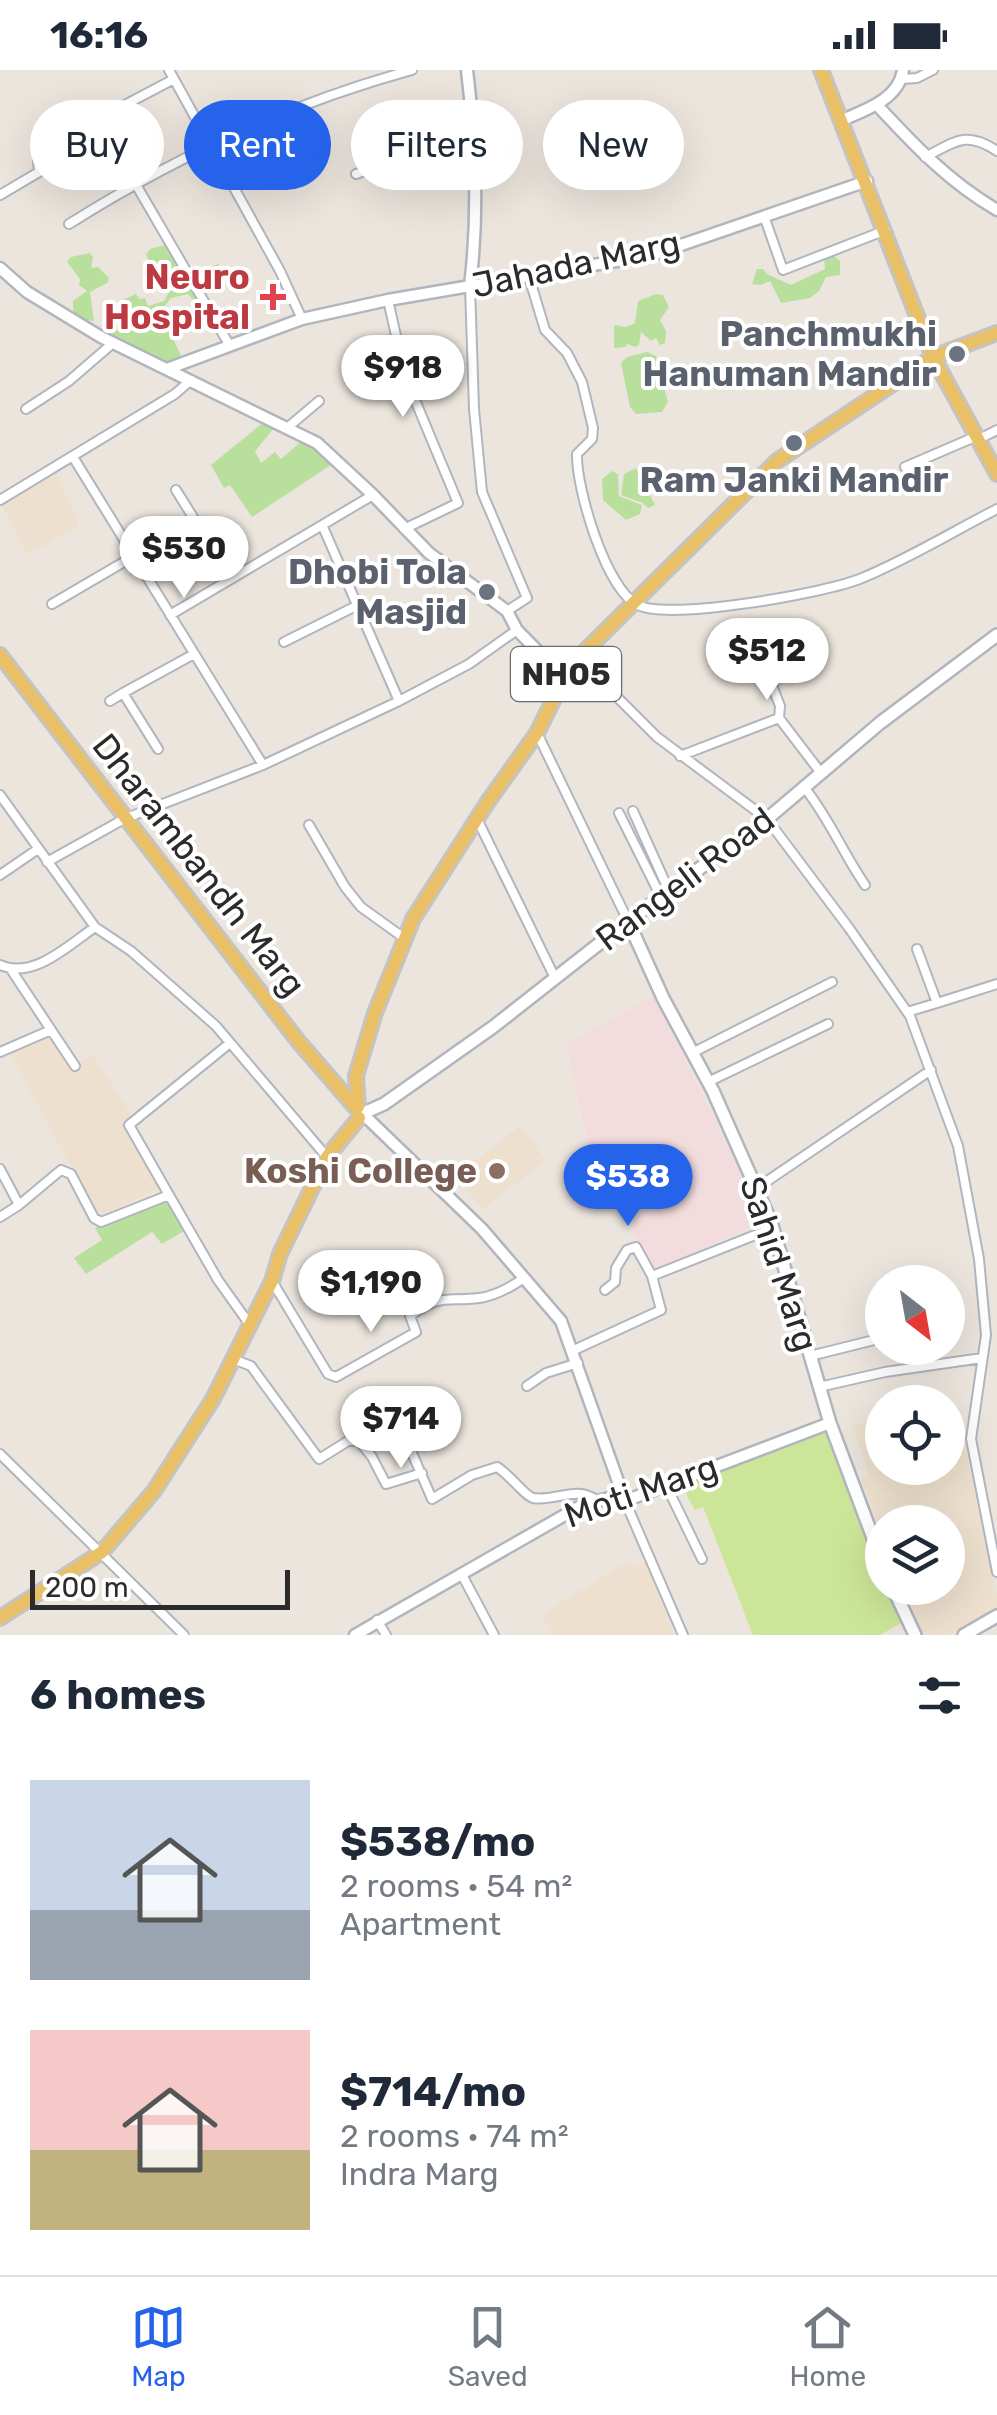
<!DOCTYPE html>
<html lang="en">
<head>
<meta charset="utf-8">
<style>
  :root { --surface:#fff; --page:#f6f6f7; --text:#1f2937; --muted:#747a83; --line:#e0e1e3; --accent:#2563eb }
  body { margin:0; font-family:Rubik,sans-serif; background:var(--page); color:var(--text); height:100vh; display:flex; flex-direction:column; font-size:38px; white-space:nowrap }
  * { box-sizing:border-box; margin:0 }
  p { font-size:32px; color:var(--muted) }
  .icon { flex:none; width:55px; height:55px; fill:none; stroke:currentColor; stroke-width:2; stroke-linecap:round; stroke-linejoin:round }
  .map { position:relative; height:1565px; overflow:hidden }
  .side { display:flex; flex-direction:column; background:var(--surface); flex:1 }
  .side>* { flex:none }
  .top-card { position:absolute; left:30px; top:30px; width:938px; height:90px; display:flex; gap:20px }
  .needle { width:65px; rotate:149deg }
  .fabs { position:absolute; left:865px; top:1195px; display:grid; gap:20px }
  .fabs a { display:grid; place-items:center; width:100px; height:100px; border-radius:50%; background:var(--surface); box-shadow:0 10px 40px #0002; font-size:50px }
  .scale { position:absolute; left:30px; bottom:25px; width:260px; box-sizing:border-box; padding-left:10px; border:5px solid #2b2b2b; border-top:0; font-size:28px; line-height:35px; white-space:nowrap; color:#2b2b2b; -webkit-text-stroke:8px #fff; paint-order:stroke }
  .price { position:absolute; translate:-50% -85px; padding:0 22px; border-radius:35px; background:#fff; color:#222; font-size:32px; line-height:65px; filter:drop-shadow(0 2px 5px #0008) }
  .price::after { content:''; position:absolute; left:50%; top:60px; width:30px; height:22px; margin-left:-15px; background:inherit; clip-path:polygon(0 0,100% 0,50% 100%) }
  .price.current { background:var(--accent); color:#fff }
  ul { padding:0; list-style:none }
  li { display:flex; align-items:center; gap:30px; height:250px; padding:0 30px }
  li span { display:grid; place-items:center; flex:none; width:280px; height:200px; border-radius:0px; color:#555 }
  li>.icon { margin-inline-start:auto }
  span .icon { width:120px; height:120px; fill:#fffc; stroke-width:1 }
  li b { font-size:42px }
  h2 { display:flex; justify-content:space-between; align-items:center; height:120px; padding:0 30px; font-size:42px }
  .tag { padding:0 35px; border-radius:45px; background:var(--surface); box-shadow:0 10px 40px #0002; font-size:35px; line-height:90px }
  .tag.current { background:var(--accent); color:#fff }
  .status { display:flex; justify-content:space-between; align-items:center; height:70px; padding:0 50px; background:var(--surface); direction:ltr }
  .status svg { height:28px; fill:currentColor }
  .dock { display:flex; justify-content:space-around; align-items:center; height:140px; border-top:2px solid var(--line); background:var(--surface); font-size:28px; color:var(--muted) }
  .dock a { display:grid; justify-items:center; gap:5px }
  .dock .current { color:var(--accent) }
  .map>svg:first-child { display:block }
  .education { fill:#ede0ce }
  .medical { fill:#f2dcde }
  .green { fill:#b9df9d }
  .pitch { fill:#cce699 }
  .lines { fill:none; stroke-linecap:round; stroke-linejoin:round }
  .minor-casing { stroke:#b1b5be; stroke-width:12 }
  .tertiary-casing { stroke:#b1b5be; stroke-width:15 }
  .secondary-casing { stroke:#b1b5be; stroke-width:16 }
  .primary-casing { stroke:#c4c4c4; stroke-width:18 }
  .minor { stroke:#fff; stroke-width:8 }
  .tertiary { stroke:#fff; stroke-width:10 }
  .secondary { stroke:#fff; stroke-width:11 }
  .primary { stroke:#e9c065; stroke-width:12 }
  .health-dot { fill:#e0444e; stroke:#fff; stroke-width:4 }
  .worship-dot { fill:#6b7280; stroke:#fff; stroke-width:4 }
  .education-dot { fill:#8d6e63; stroke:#fff; stroke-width:4 }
  .labels { text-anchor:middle; stroke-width:8; stroke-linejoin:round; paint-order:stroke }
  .shield { fill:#fff; stroke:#6b6b6b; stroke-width:2.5 }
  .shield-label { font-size:32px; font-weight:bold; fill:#2b2b2b }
  .street-label { font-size:35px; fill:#2b2b2b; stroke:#fff }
  .health-label { font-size:35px; font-weight:bold; fill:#be3a42; stroke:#fff; text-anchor:end }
  .worship-label { font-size:35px; font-weight:bold; fill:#5b616d; stroke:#fff; text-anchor:end }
  .education-label { font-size:35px; font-weight:bold; fill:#785e54; stroke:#fff; text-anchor:end }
</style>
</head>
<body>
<div class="status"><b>16:16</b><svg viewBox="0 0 49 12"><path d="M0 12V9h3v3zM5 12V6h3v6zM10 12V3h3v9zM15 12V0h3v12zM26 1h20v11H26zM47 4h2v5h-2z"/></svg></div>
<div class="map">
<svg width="997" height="1565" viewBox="0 0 997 1565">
  <rect width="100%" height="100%" fill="#ece5de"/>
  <path class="education" d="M 56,403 L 80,456 L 27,484 L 1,434 Z
    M 49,965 L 69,1000 L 93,985 L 131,1044 L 122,1053 L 161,1118 L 98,1146 L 10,984 Z
    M 521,1055 L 546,1091 L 482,1139 L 455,1106 Z
    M 882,1347 L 882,1398 L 948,1398 L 948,1373 L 963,1370 L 997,1524 L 997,1540 L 950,1565 L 924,1565 L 904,1518 L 948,1518 L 948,1452 L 882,1452 L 882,1463 L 861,1409 L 869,1405 L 852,1357 Z
    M 630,1491 L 636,1497 L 646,1491 L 674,1565 L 553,1565 L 541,1544 Z"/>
  <path class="medical" d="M 654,926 L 765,1151 L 651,1201 L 634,1163 L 634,1117 L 603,1116 L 589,1078 L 566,974 Z"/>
  <path class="green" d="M 165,175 L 183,202 L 203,200 L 218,194 L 220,198 L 217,201 L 218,212 L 205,225 L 199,248 L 194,249 L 189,244 L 194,231 L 188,224 L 171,228 L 160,242 L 154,244 L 153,248 L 170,261 L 181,286 L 174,293 L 163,293 L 114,270 L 111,262 L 123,249 L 118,238 L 125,229 L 136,224 L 139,229 L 145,228 L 148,236 L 164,231 L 169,222 L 166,220 L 167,215 L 158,200 L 153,200 L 146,185 L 150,179 Z
    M 90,183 L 93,187 L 91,198 L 98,197 L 109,208 L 107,213 L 90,222 L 94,251 L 78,249 L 73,240 L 73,231 L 87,221 L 79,215 L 80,209 L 67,192 L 71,187 Z
    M 831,183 L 840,191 L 840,205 L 826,207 L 819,221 L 810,228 L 781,233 L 770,211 L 761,215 L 752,214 L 757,199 L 763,199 L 767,204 L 791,215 L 825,199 L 824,187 Z
    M 656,224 L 663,225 L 669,237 L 660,250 L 666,261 L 665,273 L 660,275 L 656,268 L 651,271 L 641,262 L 639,275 L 635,277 L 627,274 L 626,277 L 614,278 L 614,255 L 626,257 L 635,253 L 638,231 Z
    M 647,282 L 656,286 L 668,332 L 662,342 L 636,344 L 630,337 L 621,293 L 627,287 Z
    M 264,352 L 275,357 L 255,381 L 261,393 L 275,382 L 281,389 L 303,370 L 334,393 L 252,447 L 230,415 L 224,418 L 211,395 Z
    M 636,398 L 655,435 L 648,438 L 643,433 L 621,425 L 624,404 Z
    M 612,401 L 618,404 L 619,426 L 642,435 L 640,444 L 626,450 L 603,430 L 602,409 Z
    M 166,1129 L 184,1161 L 162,1174 L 152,1162 L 86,1204 L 74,1188 L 102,1170 L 95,1158 Z"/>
  <path class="pitch" d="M 825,1359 L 882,1501 L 882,1518 L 889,1518 L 901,1553 L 880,1565 L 753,1565 L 703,1437 L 695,1440 L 679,1412 Z"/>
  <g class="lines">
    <g class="minor-casing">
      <path id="minor" d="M 169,0 L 280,201 L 302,249
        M 902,9 L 917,8 L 933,0
        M 925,87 C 955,72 966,60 997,81
        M 356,104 L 475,63
        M 135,113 L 230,276
        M 0,125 L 39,102 L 38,91 L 119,38 L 174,9
        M 764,146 L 783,200 L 886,160
        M 69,154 C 174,88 291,33 412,0
        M 529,207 L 545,260 L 567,283 L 582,312 L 593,358 L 592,369 L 577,384 C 576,418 606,520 638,535 C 669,551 827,523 862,508 C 908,489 952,462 997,439
        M 470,216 L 474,339 L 482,422 L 527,528 L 507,541
        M 388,230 L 405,306 L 458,433 L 404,459
        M 26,339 L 69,311 L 113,273
        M 287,358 L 319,331
        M 979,369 L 997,360
        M 73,387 L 263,695
        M 905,397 L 977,366
        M 176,420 L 231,508
        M 0,430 L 175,324 L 191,310
        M 323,457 L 399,631
        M 52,534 L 134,486
        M 170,545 L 373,425
        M 284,572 L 356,536
        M 761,587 L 780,636 L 779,648
        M 578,588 L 657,667 L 767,749 L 849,858 L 910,946 L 958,1076 L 979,1189 L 986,1265 L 971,1369 L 997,1502
        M 110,631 L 123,623
        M 537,663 L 628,851
        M 158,679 L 123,623 L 194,584
        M 680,686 L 779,648 L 821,703
        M 804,717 C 829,748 843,783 865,815
        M 0,725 L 95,857 L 131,881 L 216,956 L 327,1087
        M 633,741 L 669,821
        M 619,743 L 661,827
        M 477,749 L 555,908
        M 309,755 L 345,817 L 361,837 L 404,868
        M 47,792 L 124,749 L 263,695 L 399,631 L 469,594 L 517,560
        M 0,805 L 38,779
        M 917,879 L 937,933 L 997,914
        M 0,895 C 33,910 69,875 95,857
        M 12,901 L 75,996
        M 907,942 L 937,933
        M 0,982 L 51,960
        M 692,983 L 832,912
        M 708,1012 L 828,954
        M 0,1099 L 19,1135
        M 757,1118 L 931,1000
        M 169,1125 L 129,1055 L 230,973
        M 0,1147 L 19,1135 L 61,1100 L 71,1104 L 94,1148 L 101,1152 L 169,1125 L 218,1210 L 250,1255
        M 652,1206 L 773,1158
        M 272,1211 L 328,1304 L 336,1307 L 416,1262 L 410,1246 C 442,1223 445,1232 479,1228 C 496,1226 511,1217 524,1208
        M 574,1280 L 661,1240 L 652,1206 L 636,1177 L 627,1180 L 616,1198 L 615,1212 L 605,1220
        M 810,1286 L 882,1268
        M 233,1289 L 251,1296 L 319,1389 L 348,1371 L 359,1371 L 372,1387 L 386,1414 L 422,1403
        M 527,1316 L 546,1303 L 578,1293
        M 819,1317 L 885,1302 L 982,1288
        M 402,1360 L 432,1429 L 472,1405 L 497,1397 C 509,1404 525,1426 533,1428 C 554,1432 577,1415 596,1430
        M 0,1384 L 184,1565
        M 666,1415 L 702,1489
        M 625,1431 L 683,1565
        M 461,1503 L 494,1565
        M 377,1550 L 386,1565"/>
    </g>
    <g class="tertiary-casing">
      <path id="tertiary" d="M 467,0 C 476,73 479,143 470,216
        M 877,35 C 914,75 949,112 997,140
        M 842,50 C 866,40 899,29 903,0
        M 0,198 L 27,222 L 101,267 L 317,373 L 373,425 L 429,483 L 507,541 L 517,560 L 564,608
        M 167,299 L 302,249 L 388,230 L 652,185 L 867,111
        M 365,1046 L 482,1159 L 561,1251 L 625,1431
        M 355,1565 L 584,1434 L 614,1427 L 625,1431 L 830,1353"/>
    </g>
    <g class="secondary-casing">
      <path id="secondary" d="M 628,851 L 663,928 L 713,1021 L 771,1152 L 830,1353 L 882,1492
        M 366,1042 L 384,1034 L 493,957 L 628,851 L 767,749 L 880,653 L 997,565
        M 893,1518 L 915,1565
        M 964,1565 L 997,1546"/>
    </g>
    <g class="primary-casing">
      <path id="primary" d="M 821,0 L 933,287 L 997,404
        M 0,585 L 298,971 L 356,1038
        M 358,1037 L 356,1006 L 375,943 L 413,849 L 487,733 L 537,663 L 564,608 L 578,588 L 777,391 L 933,287 L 997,263
        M 0,1548 L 102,1482 L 154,1421 L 213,1329 L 272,1211 L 280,1184 L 327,1087 L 359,1048"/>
    </g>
    <use href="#minor" class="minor"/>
    <use href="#tertiary" class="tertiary"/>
    <use href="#secondary" class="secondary"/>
    <use href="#primary" class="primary"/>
  </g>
  <path class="health-dot" d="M268 212h10v10h10v10h-10v10h-10v-10h-10v-10h10z"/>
  <g class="worship-dot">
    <circle cx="957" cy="284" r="10"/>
    <circle cx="794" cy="373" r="10"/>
    <circle cx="487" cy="522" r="10"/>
  </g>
  <circle class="education-dot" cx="497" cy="1101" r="10"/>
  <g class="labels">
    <rect class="shield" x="511" y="577" width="110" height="54" rx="8"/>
    <g class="shield-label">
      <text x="566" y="615">NH05</text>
    </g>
    <g class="street-label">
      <text transform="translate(576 194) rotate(-12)" y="12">Jahada Marg</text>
      <text transform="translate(199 795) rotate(52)" y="12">Dharambandh Marg</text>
      <text transform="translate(685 809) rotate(-37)" y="12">Rangeli Road</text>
      <text transform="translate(779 1194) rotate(72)" y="12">Sahid Marg</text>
      <text transform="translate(641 1421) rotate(-19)" y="12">Moti Marg</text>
    </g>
    <g class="health-label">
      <text x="250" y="219">Neuro<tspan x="250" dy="40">Hospital</tspan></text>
    </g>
    <g class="worship-label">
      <text x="937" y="276">Panchmukhi<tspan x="937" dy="40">Hanuman Mandir</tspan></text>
      <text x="794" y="422" text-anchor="middle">Ram Janki Mandir</text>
      <text x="467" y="514">Dhobi Tola<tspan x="467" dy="40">Masjid</tspan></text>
    </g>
    <g class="education-label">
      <text x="477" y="1113">Koshi College</text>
    </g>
  </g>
</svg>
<div class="fabs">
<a><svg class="needle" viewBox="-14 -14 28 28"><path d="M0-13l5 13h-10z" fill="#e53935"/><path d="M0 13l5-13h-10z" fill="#747a83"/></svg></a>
<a><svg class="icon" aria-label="locate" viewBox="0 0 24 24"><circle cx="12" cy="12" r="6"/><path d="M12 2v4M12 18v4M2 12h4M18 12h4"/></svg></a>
<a><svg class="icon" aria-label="layers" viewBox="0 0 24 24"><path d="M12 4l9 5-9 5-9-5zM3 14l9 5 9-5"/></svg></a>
</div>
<div class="scale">200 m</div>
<b class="price" style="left:403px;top:350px">$918</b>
<b class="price" style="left:184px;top:531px">$530</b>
<b class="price" style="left:767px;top:633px">$512</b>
<b class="price current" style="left:628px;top:1159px">$538</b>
<b class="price" style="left:371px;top:1265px">$1,190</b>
<b class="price" style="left:401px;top:1401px">$714</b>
<div class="top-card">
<a class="tag">Buy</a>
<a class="tag current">Rent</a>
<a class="tag">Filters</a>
<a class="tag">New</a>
</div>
</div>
<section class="side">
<h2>6 homes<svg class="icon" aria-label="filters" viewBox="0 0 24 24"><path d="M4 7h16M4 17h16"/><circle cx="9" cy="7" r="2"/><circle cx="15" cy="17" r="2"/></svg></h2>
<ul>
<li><span style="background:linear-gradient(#c9d6e8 65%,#9aa5b1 0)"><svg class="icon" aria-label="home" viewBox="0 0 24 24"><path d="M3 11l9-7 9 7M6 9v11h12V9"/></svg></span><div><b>$538/mo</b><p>2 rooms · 54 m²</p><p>Apartment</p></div></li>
<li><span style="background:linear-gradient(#f6c9c9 60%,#c2b280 0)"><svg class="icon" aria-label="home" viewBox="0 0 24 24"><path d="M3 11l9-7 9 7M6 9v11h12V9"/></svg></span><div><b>$714/mo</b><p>2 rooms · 74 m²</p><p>Indra Marg</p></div></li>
</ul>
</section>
<nav class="dock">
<a class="current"><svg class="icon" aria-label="map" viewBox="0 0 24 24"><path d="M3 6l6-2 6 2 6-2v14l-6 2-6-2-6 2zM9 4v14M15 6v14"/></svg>Map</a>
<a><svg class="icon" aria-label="saved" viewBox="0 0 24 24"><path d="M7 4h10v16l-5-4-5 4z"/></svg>Saved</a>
<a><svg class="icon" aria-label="home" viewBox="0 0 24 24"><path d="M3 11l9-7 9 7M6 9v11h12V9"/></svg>Home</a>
</nav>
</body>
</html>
